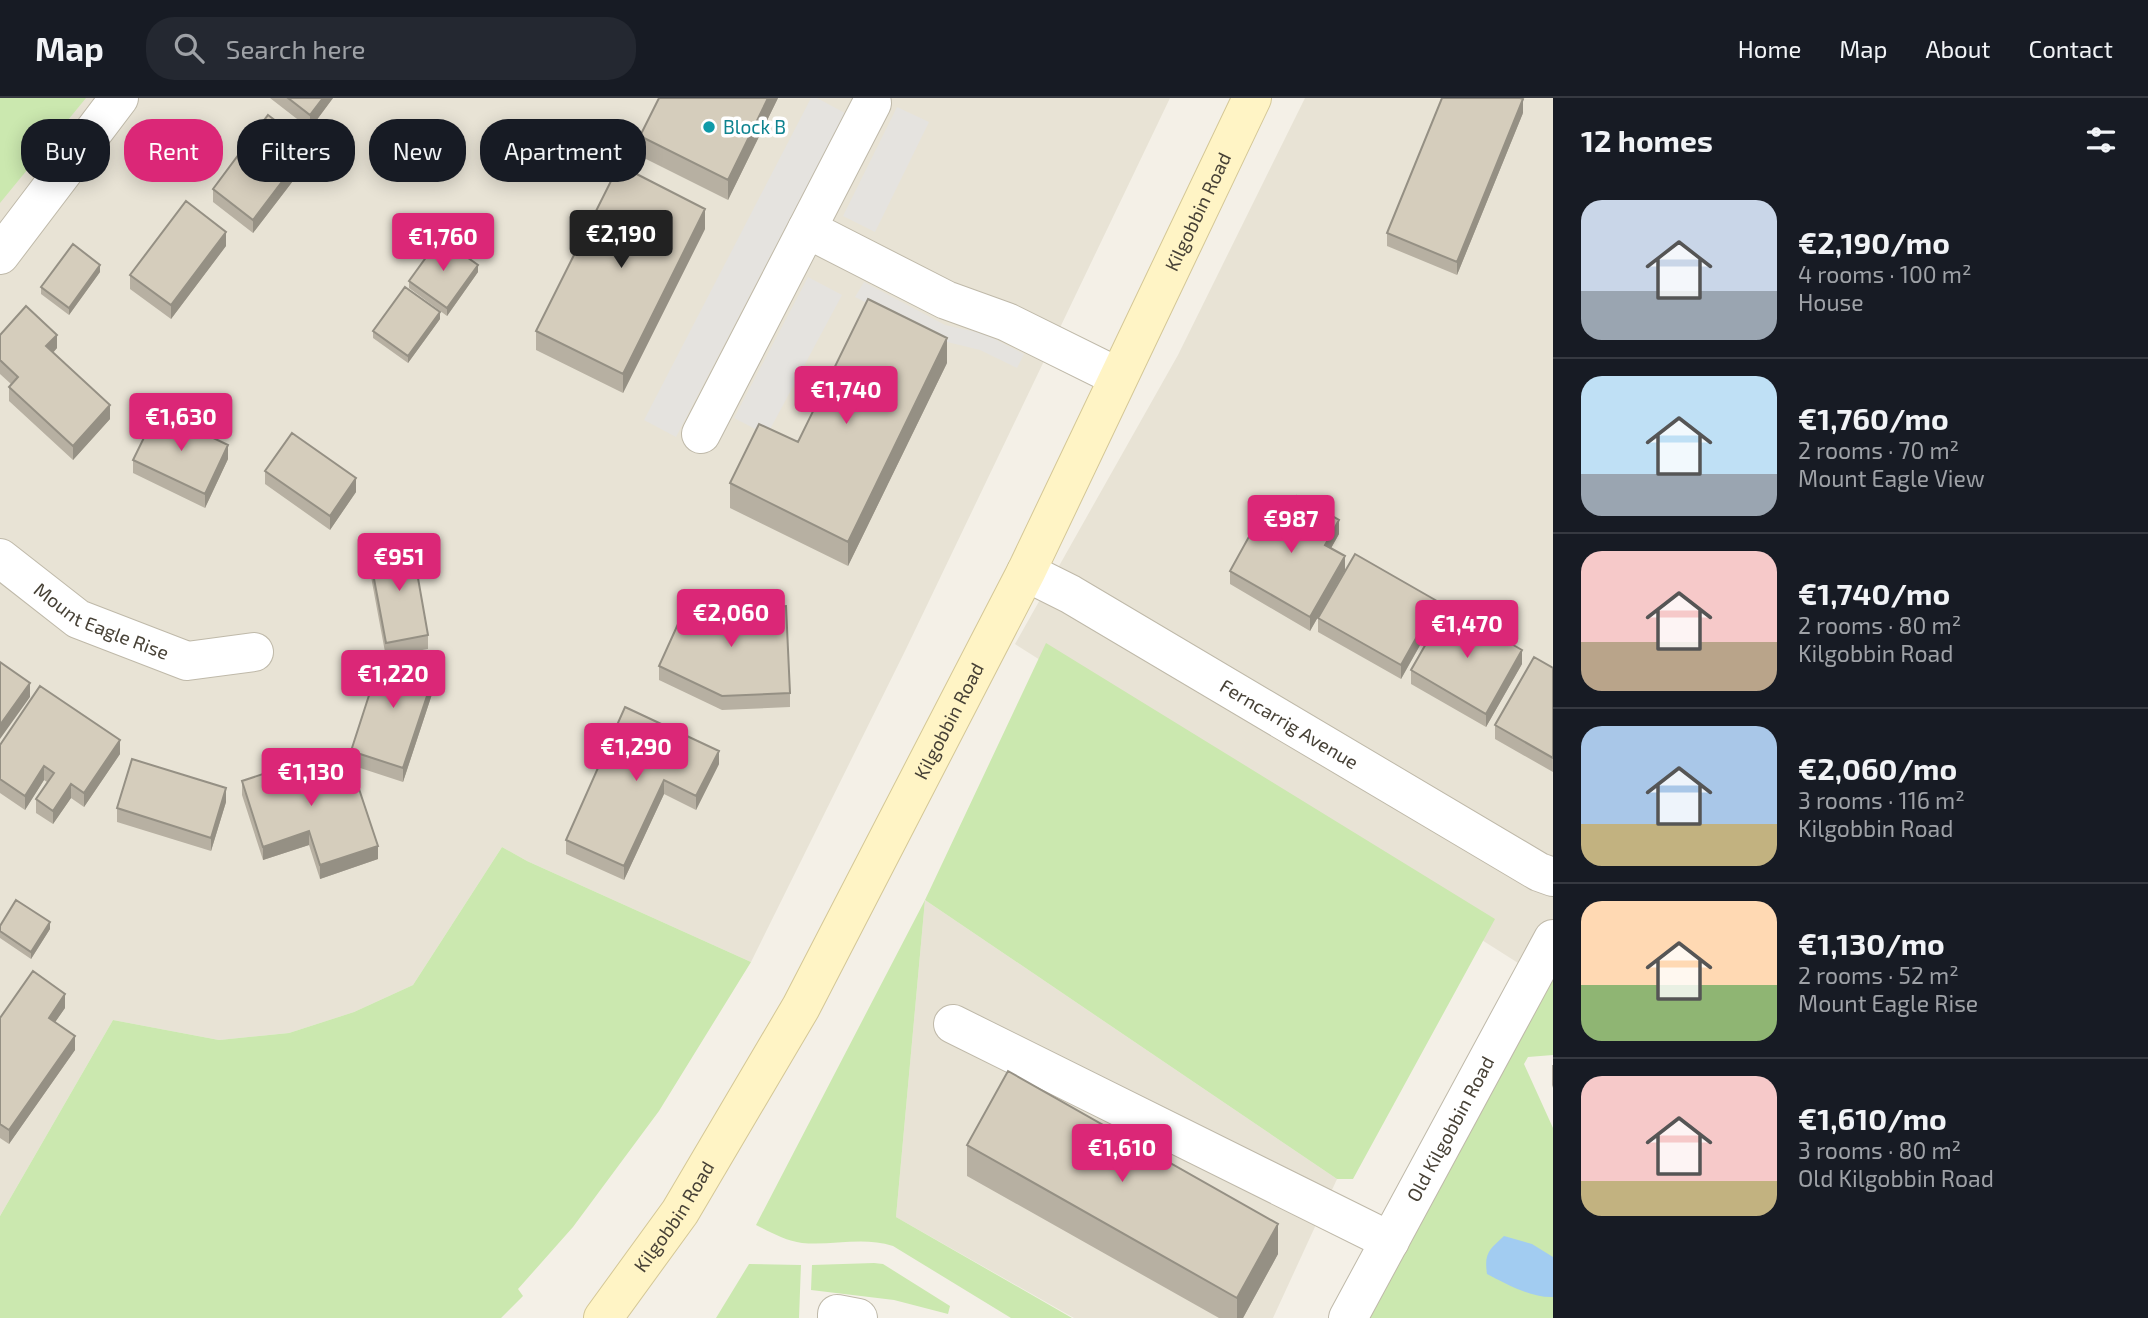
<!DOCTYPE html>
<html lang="en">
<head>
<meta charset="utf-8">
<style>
  :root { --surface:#171b24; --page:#242831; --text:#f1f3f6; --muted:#9ea1a6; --line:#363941; --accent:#db2777 }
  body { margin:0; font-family:"Exo 2",sans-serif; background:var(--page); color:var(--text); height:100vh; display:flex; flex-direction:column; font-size:26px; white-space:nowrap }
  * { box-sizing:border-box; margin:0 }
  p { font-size:23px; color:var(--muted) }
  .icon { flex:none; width:38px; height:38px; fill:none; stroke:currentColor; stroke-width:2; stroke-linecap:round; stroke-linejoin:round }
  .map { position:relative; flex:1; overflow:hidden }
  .side { display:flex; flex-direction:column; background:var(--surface); width:595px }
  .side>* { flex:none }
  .hud { position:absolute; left:21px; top:21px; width:665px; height:63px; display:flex; gap:14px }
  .price { position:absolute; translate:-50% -60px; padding:0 16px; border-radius:7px; background:var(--accent); color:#fff; font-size:23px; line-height:46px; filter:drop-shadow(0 2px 4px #0008) }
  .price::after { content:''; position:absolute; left:50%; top:42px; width:21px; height:16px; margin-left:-10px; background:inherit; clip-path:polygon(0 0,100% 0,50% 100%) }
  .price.current { background:#222; color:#fff }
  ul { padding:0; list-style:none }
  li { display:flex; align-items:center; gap:21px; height:175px; padding:0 28px }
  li+li { border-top:2px solid var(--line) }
  li span { display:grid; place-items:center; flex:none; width:196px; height:140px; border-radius:21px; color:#555 }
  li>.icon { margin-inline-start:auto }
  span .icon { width:84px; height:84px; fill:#fffc; stroke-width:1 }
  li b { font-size:30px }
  h2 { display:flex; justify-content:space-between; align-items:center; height:84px; padding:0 28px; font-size:30px }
  .chip { padding:0 24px; border-radius:28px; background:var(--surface); box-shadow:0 4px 18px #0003; font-size:24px; line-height:63px }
  .chip.current { background:var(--accent); color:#fff }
  header { display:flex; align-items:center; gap:42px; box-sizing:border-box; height:98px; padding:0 35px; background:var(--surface); border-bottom:2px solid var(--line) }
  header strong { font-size:33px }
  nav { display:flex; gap:38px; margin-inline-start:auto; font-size:24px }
  .search { width:490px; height:63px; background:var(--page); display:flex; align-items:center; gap:18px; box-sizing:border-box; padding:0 24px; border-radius:28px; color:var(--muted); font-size:26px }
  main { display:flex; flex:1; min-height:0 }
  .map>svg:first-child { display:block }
  .residential { fill:#e8e3d5 }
  .green { fill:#cbe8af }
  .parking { fill:#e5e3df }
  .water { fill:#a2ccf1 }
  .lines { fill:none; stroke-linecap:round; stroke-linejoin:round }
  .street-casing { stroke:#bfb9a9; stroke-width:40 }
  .secondary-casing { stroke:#d4c796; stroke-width:40 }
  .street { stroke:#fff; stroke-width:38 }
  .secondary { stroke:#fff4c5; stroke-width:38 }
  .wall { fill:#b7b0a2 }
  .shaded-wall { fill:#959084 }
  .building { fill:#d5cdbc; stroke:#959084; stroke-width:2 }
  .culture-dot { fill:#0f9aa8; stroke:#fff; stroke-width:2.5 }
  .labels { text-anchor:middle; stroke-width:7; stroke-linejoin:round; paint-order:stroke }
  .culture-label { font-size:19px; fill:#0d838f; stroke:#fff; text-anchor:start }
  .street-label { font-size:19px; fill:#474136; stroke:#fff }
</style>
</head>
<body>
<header>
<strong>Map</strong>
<div class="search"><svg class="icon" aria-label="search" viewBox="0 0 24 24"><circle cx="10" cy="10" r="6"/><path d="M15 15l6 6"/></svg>Search here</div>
<nav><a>Home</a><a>Map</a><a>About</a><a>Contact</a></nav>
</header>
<main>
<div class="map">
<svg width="1553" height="1220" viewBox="0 0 1553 1220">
  <rect width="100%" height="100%" fill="#f4f0e7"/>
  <path class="residential" d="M 0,0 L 1170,0 L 906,551 L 751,864 L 527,763 L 502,749 L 413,887 L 354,914 L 289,935 L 219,942 L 113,922 L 0,1118 Z
    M 1305,0 L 1553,0 L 1553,887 L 1015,546 L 1178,257 Z
    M 925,802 L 1337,1081 L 1273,1220 L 1074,1220 L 896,1119 Z"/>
  <path class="green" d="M 0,0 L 86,0 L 0,105 Z
    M 1046,545 L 1495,821 L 1353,1081 L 1337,1081 L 925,802 L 896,1119 L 1072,1220 L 1011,1220 L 893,1148 C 862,1138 833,1148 802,1145 C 786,1143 770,1134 756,1127 L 925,802 Z
    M 502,749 L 527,763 L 751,864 L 659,1013 L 573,1129 L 518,1191 L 523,1198 L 501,1220 L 0,1220 L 0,1118 L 113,922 L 219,942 L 289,935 L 354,914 L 413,887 Z
    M 1553,873 L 1553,957 L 1528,959 L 1524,966 L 1553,1030 L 1553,1220 L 1360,1220 Z
    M 874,1165 L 883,1166 L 950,1208 L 948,1216 L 894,1202 L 811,1192 L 812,1167 Z
    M 749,1166 L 801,1167 L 799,1220 L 716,1220 Z"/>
  <path class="parking" d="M 811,0 L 817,0 L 845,15 L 676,339 L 644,322 Z
    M 897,9 L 929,24 L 875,134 L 843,118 Z
    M 808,179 L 842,197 L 767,337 L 734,320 Z
    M 864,184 L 945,227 L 985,236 L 1024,256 L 1017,270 L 980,252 L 939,242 L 855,199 Z"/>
  <path class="water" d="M 1504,1138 L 1532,1146 L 1553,1159 L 1553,1199 C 1532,1200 1506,1186 1487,1176 C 1484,1155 1489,1152 1504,1138 Z"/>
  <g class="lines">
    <g class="street-casing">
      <g id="street">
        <path d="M 807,131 L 946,202 L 1007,224 L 1118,279"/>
        <path d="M 0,157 L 119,0"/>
        <path d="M 701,336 L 872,5"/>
        <path id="s1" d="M 0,460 L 78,521 L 187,563 L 254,554"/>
        <path id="s2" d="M 1026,474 L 1070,496 L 1539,774 L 1553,779"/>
        <path d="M 953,926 L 1390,1143"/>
        <path d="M 837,1220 L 837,1216 L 858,1220"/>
        <path id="s3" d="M 1348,1220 L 1553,841"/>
      </g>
    </g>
    <g class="secondary-casing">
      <g id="secondary">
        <path id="s4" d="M 603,1220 L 680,1114 L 801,909 L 1026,474 L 1252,0"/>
      </g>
    </g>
    <use href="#street" class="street"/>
    <use href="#secondary" class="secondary"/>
  </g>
  <path class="wall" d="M 270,0 L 333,0 L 310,31 Z
    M 659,0 L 778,0 L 728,102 L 640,58 L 640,38 Z
    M 1523,15 L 1457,177 L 1387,148 L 1387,135 Z
    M 309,62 L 253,135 L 213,104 L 213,91 Z
    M 705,131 L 623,295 L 536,252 L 536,233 Z
    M 226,148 L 171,221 L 130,191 L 130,177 Z
    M 100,174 L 69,217 L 41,196 L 41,189 Z
    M 478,174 L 447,218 L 409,190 L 409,183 Z
    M 440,221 L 408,265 L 373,240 L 373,233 Z
    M 0,237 L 57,250 L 53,255 L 110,321 L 73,362 L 9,303 L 9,289 L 11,286 L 0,276 Z
    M 947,265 L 848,468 L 730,410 L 730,385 L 798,344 Z
    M 228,361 L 205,410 L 133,375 L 133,362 Z
    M 265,373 L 356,394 L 330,432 L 265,386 Z
    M 1286,417 L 1339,436 L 1331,450 L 1345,472 L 1310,533 L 1230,486 L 1230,473 Z
    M 369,454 L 428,537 L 428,551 L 394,557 L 436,584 L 403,684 L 351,667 L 351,653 L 385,554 L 369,468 Z
    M 1437,517 L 1401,581 L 1318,534 L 1318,520 Z
    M 1522,566 L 1486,629 L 1411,586 L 1411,572 Z
    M 659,568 L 790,595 L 790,609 L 722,612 L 659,582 Z
    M 1553,570 L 1553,674 L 1495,641 L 1495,627 Z
    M 625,609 L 719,666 L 696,712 L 664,696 L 624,782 L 566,756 L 566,742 Z
    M 0,647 L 120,656 L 84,709 L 71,700 L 53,726 L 36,715 L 36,701 L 47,684 L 44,682 L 25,712 L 0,695 Z
    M 242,683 L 345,689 L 378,761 L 320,781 L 309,747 L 263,762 L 242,697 Z
    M 226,704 L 211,753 L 117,724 L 117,710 Z
    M 0,828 L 50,831 L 31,861 L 0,840 Z
    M 65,910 L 55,924 L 75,952 L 9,1046 L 0,1040 L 0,920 Z
    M 1552,967 L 1553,967 L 1553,990 L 1552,987 Z
    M 967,1047 L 1278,1156 L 1243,1220 L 1219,1220 L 967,1078 Z"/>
  <path class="shaded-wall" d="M 323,0 L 333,0 L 310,31 L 310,17 Z
    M 768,0 L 778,0 L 728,102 L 728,82 Z
    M 1523,1 L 1523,15 L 1457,177 L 1457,164 Z
    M 309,48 L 309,62 L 253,135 L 253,122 Z
    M 705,111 L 705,131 L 623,295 L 623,276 Z
    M 226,134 L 226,148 L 171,221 L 171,207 Z
    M 100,167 L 100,174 L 69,217 L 69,210 Z
    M 478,167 L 478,174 L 447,218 L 447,210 Z
    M 440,214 L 440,221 L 408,265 L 408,258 Z
    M 57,237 L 57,250 L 46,262 L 46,248 Z
    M 947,240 L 947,265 L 848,468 L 848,444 Z
    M 110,307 L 110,321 L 73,362 L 73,348 Z
    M 228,347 L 228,361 L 205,410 L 205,396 Z
    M 356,380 L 356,394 L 330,432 L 330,418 Z
    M 1339,422 L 1339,436 L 1325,461 L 1325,447 Z
    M 1345,458 L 1345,472 L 1310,533 L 1310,519 Z
    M 1437,503 L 1437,517 L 1401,581 L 1401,567 Z
    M 1522,552 L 1522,566 L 1486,629 L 1486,616 Z
    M 436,571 L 436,584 L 403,684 L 403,670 Z
    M 30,585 L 30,599 L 0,641 L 0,627 Z
    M 120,642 L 120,656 L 84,709 L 84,695 Z
    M 719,653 L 719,666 L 696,712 L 696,698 Z
    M 44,668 L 44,682 L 25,712 L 25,698 Z
    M 664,682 L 664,696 L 624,782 L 624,768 Z
    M 71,686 L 71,700 L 53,726 L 53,713 Z
    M 226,690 L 226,704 L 211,753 L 211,740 Z
    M 309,733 L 309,747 L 263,762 L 263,749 Z
    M 378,748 L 378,761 L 320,781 L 320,767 Z
    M 50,824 L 50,831 L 31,861 L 31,854 Z
    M 65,896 L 65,910 L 49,933 L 49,920 Z
    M 75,938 L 75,952 L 9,1046 L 9,1032 Z
    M 1278,1126 L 1278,1156 L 1243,1220 L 1237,1220 L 1237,1200 Z"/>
  <path class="building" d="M 288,0 L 323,0 L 310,17 Z
    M 659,0 L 768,0 L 728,82 L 640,38 Z
    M 1442,0 L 1520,0 L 1523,1 L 1457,164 L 1387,135 Z
    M 268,17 L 309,48 L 253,122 L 213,91 Z
    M 619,67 L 705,111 L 623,276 L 536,233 Z
    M 186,103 L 226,134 L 171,207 L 130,177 Z
    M 440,140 L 478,167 L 447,210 L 409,183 Z
    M 73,146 L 100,167 L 69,210 L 41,189 Z
    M 405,189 L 440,214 L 408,258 L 373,233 Z
    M 868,201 L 947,240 L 848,444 L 730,385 L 759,326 L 798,344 Z
    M 26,208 L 57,237 L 46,248 L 110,307 L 73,348 L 9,289 L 18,279 L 0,262 L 0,237 Z
    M 157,313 L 228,347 L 205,396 L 133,362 Z
    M 292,335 L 356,380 L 330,418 L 265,373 Z
    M 1297,398 L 1339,422 L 1325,447 L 1345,458 L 1310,519 L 1230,473 L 1267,406 L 1286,417 Z
    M 412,446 L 428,537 L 386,545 L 369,454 Z
    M 1355,456 L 1437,503 L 1401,567 L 1318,520 Z
    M 692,495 L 734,511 L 786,508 L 790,595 L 722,598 L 659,568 Z
    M 1447,509 L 1522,552 L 1486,616 L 1411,572 Z
    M 383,554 L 436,571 L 403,670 L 351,653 Z
    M 1534,559 L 1553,570 L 1553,660 L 1495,627 Z
    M 0,564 L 30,585 L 0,627 Z
    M 40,588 L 120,642 L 84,695 L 71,686 L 53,713 L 36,701 L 54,675 L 44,668 L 25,698 L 0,681 L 0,647 Z
    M 625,609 L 719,653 L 696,698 L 664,682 L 624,768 L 566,742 Z
    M 332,653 L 345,689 L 357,685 L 378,748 L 320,767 L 309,733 L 263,749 L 242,683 Z
    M 132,661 L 226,690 L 211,740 L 117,710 Z
    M 16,802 L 50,824 L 31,854 L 0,833 L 0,828 Z
    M 33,873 L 65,896 L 49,920 L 75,938 L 9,1032 L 0,1026 L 0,920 Z
    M 1008,973 L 1278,1126 L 1237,1200 L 967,1047 Z"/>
  <circle class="culture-dot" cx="709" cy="29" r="7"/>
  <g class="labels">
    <g class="culture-label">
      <text x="723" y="36">Block B</text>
    </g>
    <g class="street-label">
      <text dy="7" stroke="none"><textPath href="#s4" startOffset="1258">Kilgobbin Road</textPath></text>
      <text dy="7" stroke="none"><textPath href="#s1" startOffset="121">Mount Eagle Rise</textPath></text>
      <text dy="7" stroke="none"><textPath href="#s4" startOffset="691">Kilgobbin Road</textPath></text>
      <text dy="7" stroke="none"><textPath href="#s2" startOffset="304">Ferncarrig Avenue</textPath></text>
      <text dy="7" stroke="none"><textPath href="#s3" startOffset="215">Old Kilgobbin Road</textPath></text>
      <text dy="7" stroke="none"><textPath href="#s4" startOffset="124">Kilgobbin Road</textPath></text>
    </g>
  </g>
</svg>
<b class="price current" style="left:621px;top:172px">€2,190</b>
<b class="price" style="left:443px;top:175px">€1,760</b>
<b class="price" style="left:846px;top:328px">€1,740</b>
<b class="price" style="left:181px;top:355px">€1,630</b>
<b class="price" style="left:1291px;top:457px">€987</b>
<b class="price" style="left:399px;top:495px">€951</b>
<b class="price" style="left:731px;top:551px">€2,060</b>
<b class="price" style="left:1467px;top:562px">€1,470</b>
<b class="price" style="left:393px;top:612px">€1,220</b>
<b class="price" style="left:636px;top:685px">€1,290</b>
<b class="price" style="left:311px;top:710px">€1,130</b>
<b class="price" style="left:1122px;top:1086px">€1,610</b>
<div class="hud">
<a class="chip">Buy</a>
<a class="chip current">Rent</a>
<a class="chip">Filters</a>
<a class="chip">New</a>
<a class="chip">Apartment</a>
</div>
</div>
<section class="side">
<h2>12 homes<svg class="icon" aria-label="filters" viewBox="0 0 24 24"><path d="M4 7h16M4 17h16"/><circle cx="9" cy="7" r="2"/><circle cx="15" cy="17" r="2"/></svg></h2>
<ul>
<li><span style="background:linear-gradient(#c9d6e8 65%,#9aa5b1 0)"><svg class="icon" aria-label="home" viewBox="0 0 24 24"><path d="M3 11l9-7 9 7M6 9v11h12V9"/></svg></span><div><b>€2,190/mo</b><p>4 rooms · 100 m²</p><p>House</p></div></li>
<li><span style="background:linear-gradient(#bfe0f5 70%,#9aa5b1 0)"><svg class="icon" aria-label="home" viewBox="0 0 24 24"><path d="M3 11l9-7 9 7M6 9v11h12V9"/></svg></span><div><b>€1,760/mo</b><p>2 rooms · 70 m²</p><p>Mount Eagle View</p></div></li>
<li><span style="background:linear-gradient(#f6c9c9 65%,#b9a48a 0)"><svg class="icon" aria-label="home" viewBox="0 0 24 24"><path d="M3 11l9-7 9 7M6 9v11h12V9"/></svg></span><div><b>€1,740/mo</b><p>2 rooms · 80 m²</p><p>Kilgobbin Road</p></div></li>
<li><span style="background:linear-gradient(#a9c7e8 70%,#c2b280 0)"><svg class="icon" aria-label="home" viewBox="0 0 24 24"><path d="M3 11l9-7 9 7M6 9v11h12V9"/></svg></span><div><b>€2,060/mo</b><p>3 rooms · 116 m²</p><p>Kilgobbin Road</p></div></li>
<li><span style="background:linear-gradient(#ffd9b3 60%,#8fb573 0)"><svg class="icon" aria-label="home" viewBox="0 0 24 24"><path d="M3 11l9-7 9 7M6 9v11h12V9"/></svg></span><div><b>€1,130/mo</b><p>2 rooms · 52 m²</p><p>Mount Eagle Rise</p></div></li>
<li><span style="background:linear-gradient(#f6c9c9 75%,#c2b280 0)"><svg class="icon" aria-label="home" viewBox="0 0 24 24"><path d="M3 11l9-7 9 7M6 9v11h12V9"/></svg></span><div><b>€1,610/mo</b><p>3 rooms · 80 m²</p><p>Old Kilgobbin Road</p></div></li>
</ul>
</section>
</main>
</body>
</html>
